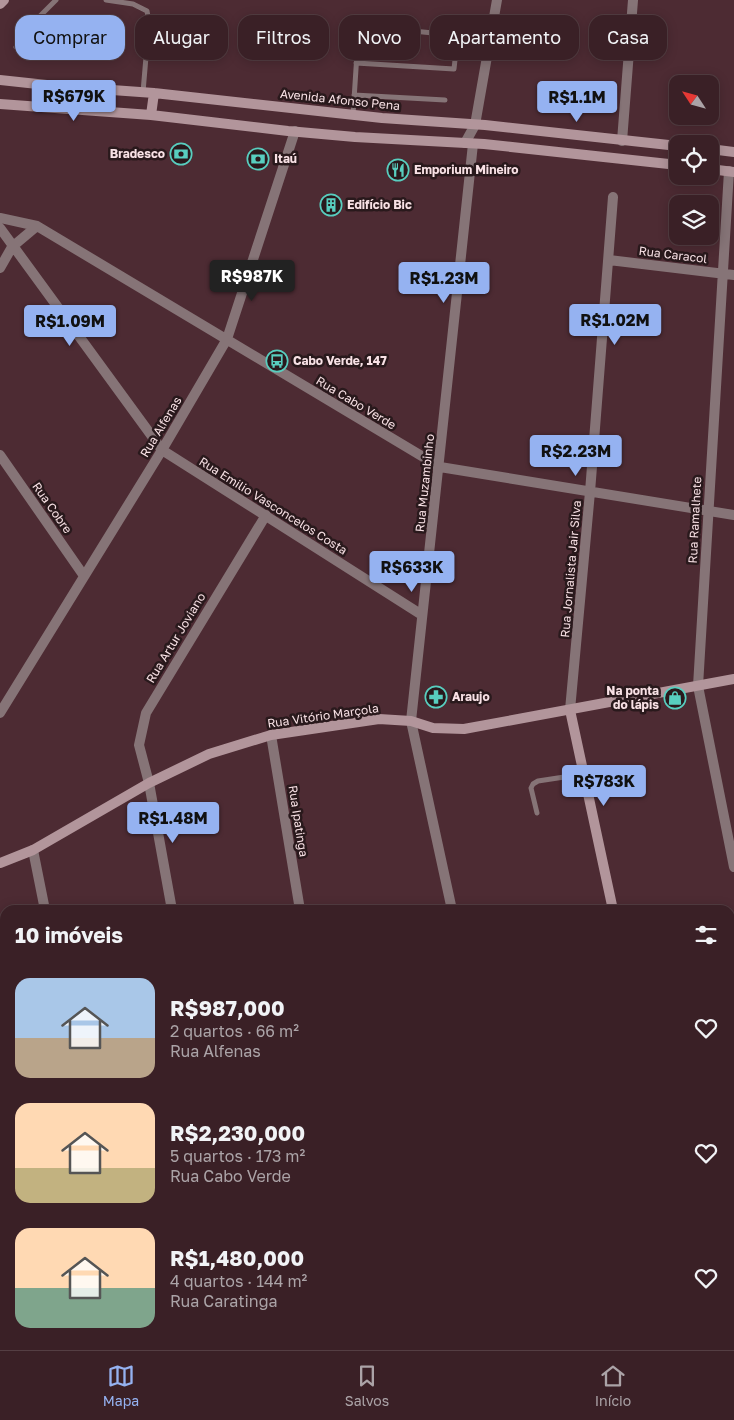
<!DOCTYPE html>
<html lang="pt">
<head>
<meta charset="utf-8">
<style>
  :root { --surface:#3a2026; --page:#41282e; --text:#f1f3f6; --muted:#aba3a7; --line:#543e43; --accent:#95b2f1 }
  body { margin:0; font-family:"Golos Text",sans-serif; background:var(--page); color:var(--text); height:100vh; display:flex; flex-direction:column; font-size:19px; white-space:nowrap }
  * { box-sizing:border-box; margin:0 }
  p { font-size:16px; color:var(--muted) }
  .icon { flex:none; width:28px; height:28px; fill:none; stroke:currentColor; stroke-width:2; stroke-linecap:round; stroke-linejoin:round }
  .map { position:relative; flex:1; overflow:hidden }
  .details { position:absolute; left:0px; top:905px; width:735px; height:445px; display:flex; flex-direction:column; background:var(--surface); border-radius:15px 15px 0 0; box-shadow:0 2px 12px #0003,0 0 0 1px var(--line) }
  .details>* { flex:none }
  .banner { position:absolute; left:15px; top:15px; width:705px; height:45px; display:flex; gap:10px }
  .needle { width:32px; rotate:306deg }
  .controls { position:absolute; left:669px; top:75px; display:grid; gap:10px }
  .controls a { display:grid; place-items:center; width:50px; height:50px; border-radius:10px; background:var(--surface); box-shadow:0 2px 12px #0003,0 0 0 1px var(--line); font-size:25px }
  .price { position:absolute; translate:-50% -42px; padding:0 11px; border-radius:5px; background:var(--accent); color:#111; font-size:16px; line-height:32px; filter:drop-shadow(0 1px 2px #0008) }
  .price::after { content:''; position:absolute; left:50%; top:30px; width:15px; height:11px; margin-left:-8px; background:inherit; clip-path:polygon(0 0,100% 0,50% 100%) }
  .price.on { background:#222; color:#fff }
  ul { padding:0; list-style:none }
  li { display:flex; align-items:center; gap:15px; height:125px; padding:0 15px }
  li span { display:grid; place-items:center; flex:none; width:140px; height:100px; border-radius:15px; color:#555 }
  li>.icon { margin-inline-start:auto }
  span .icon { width:60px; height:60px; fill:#fffc; stroke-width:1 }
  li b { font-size:21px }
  h2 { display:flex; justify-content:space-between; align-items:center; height:60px; padding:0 15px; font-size:21px }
  .pill { padding:0 18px; border-radius:15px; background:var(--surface); box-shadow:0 2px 12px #0003,0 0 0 1px var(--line); font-size:18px; line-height:45px }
  .pill.on { background:var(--accent); color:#111 }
  .menu { display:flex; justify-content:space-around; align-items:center; height:70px; border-top:1px solid var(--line); background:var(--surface); font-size:14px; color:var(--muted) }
  .menu a { display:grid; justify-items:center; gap:2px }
  .menu .on { color:var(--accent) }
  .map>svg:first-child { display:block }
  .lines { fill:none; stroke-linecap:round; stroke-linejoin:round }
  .lane { stroke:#867477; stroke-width:5 }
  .street { stroke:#867477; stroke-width:10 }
  .secondary { stroke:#b2959b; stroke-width:10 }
  .labels { text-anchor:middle; stroke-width:5; stroke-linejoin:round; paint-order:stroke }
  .street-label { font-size:12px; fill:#f8e1e5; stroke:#29191c }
  .poi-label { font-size:12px; font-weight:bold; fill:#f8e1e5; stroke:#29191c; text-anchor:start }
</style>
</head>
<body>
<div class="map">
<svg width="734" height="1350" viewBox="0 0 734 1350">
  <rect width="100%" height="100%" fill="#4d2b33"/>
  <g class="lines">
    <path class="lane" d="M 106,0 L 133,4 L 147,11 L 149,22 L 143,92
      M 16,47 L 28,28 L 56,0
      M 356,63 L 454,69 L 457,41 L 453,35 L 383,28
      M 354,95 L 445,100
      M 353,115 L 358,38
      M 537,813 L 531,788 L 533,784 L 538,781 L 584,774"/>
    <path class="street" d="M 622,141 L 633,0
      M 465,143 L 475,125 L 497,0
      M 729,171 L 698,686 L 734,867
      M 0,218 L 37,226 L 440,467 L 734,515
      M 0,228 L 162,450 L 422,615
      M 609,260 L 734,275
      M 0,268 L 12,247 L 37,226
      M 0,455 L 84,576
      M 570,710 L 590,492 L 613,197
      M 0,713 L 162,450 L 227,339 L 295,131
      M 271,735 L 300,910
      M 33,850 L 45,910
      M 172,910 L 149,783 L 139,745 L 146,713 L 266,515
      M 452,910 L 411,721 L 473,144
      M 0,1097 L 5,1095
      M 730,1097 L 734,1096
      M 730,1222 L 734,1221
      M 0,1247 L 5,1246
      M 123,1345 L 124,1350
      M 455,1345 L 456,1350
      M 29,1350 L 35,1345
      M 234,1350 L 235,1345"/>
    <path class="secondary" d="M 0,4 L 4,0
      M 0,80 L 56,86 L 154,93 L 382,118 L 485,125 L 678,146
      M 0,104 L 151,115 L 288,131 L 355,137 L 484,144 L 678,165
      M 151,115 L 154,93
      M 710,149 L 734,152
      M 710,169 L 734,172
      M 570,710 L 613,910
      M 0,863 L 33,850 L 149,783 L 209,754 L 271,735 L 379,719 L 411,721 L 433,728 L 464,729 L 734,679
      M 730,969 L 734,968
      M 730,1321 L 734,1341"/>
  </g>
  <defs>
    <g id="bank-ring" transform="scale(1.125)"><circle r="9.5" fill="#29191c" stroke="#58cebf" stroke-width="1.5"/><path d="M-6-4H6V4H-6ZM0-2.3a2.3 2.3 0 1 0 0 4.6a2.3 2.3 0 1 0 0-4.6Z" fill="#58cebf"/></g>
    <g id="restaurant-ring" transform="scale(1.125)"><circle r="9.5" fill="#29191c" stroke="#58cebf" stroke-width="1.5"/><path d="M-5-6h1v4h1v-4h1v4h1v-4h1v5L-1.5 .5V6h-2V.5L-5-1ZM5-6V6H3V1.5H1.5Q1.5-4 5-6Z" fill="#58cebf"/></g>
    <g id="building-ring" transform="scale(1.125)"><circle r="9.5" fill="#29191c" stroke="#58cebf" stroke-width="1.5"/><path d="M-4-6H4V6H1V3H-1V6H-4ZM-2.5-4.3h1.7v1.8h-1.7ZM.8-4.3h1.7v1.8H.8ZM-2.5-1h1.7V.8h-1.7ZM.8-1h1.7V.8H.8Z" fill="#58cebf"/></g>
    <g id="bus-ring" transform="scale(1.125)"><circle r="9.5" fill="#29191c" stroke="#58cebf" stroke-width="1.5"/><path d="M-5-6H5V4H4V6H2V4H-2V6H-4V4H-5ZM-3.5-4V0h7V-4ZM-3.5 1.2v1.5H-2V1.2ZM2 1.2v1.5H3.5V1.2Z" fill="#58cebf"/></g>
    <g id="pharmacy-ring" transform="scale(1.125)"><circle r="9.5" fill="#29191c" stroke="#58cebf" stroke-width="1.5"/><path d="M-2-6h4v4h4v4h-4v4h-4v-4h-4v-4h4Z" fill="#58cebf"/></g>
    <g id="shop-ring" transform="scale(1.125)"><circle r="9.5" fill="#29191c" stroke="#58cebf" stroke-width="1.5"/><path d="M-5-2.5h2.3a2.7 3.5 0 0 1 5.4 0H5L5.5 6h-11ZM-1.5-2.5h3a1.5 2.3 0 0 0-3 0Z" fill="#58cebf"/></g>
  </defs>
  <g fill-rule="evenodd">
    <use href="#bank-ring" x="181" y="154"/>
    <use href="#bank-ring" x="258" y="159"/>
    <use href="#restaurant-ring" x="398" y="170"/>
    <use href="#building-ring" x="331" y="205"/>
    <use href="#bus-ring" x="277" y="361"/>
    <use href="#pharmacy-ring" x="436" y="697"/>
    <use href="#shop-ring" x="675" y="698"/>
  </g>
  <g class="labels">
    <g class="street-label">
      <text transform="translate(340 100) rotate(6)" y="4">Avenida Afonso Pena</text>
      <text transform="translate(673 255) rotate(7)" y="4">Rua Caracol</text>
      <text transform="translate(356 403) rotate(31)" y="4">Rua Cabo Verde</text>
      <text transform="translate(161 427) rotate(-59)" y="4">Rua Alfenas</text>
      <text transform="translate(425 483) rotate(-84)" y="4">Rua Muzambinho</text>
      <text transform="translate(273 506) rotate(32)" y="4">Rua Emilio Vasconcelos Costa</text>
      <text transform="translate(52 508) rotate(55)" y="4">Rua Cobre</text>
      <text transform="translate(695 520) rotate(-87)" y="4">Rua Ramalhete</text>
      <text transform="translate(571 569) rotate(-85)" y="4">Rua Jornalista Jair Silva</text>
      <text transform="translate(176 638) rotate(-59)" y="4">Rua Artur Joviano</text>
      <text transform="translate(323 716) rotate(-8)" y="4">Rua Vitório Marçola</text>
      <text transform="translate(298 821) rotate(81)" y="4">Rua Ipatinga</text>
    </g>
    <g class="poi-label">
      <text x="165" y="158" text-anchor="end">Bradesco</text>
      <text x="274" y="163">Itaú</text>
      <text x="414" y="174">Emporium Mineiro</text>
      <text x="347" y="209">Edifício Bic</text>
      <text x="293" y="365">Cabo Verde, 147</text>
      <text x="659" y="695" text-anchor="end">Na ponta<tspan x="659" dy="14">do lápis</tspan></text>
      <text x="452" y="701">Araujo</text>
    </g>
  </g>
</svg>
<div class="controls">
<a><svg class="needle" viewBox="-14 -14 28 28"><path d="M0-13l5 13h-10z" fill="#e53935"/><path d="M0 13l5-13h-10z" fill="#aba3a7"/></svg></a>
<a><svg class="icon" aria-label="locate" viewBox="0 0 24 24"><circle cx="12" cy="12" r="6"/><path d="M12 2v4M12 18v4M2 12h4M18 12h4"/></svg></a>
<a><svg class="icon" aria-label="layers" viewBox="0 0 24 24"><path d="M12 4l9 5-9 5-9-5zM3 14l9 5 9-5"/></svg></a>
</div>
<b class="price" style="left:74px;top:122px">R$679K</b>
<b class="price" style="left:577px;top:123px">R$1.1M</b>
<b class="price on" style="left:252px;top:302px">R$987K</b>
<b class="price" style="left:444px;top:304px">R$1.23M</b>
<b class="price" style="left:615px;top:346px">R$1.02M</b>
<b class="price" style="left:70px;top:347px">R$1.09M</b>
<b class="price" style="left:576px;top:477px">R$2.23M</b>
<b class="price" style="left:412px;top:593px">R$633K</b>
<b class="price" style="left:604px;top:807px">R$783K</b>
<b class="price" style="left:173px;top:844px">R$1.48M</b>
<div class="banner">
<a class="pill on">Comprar</a>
<a class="pill">Alugar</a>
<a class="pill">Filtros</a>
<a class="pill">Novo</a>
<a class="pill">Apartamento</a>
<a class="pill">Casa</a>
</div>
<section class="details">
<h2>10 imóveis<svg class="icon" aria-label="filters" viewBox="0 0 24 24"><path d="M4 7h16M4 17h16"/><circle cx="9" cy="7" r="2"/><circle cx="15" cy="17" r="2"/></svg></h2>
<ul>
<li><span style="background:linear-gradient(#a9c7e8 60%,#b9a48a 0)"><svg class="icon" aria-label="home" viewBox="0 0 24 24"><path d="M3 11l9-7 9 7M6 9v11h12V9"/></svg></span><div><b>R$987,000</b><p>2 quartos · 66 m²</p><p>Rua Alfenas</p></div><svg class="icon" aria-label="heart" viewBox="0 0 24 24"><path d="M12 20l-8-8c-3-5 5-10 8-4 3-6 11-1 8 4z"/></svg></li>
<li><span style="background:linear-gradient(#ffd9b3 65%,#c2b280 0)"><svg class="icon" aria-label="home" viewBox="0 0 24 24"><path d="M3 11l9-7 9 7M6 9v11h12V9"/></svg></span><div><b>R$2,230,000</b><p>5 quartos · 173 m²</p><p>Rua Cabo Verde</p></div><svg class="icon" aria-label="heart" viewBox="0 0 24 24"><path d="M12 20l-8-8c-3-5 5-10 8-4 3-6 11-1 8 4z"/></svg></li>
<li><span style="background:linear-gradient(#ffd9b3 60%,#7fa58c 0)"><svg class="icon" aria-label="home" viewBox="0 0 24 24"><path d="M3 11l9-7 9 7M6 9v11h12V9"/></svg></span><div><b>R$1,480,000</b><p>4 quartos · 144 m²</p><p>Rua Caratinga</p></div><svg class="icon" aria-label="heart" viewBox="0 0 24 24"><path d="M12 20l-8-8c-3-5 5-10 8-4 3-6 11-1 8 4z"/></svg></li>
</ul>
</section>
</div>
<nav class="menu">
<a class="on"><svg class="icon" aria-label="map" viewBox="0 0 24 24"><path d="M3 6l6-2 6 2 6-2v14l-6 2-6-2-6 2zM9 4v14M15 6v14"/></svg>Mapa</a>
<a><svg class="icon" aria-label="saved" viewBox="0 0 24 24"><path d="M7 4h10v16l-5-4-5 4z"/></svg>Salvos</a>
<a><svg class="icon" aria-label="home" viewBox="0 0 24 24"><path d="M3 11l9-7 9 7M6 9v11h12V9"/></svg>Início</a>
</nav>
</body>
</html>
